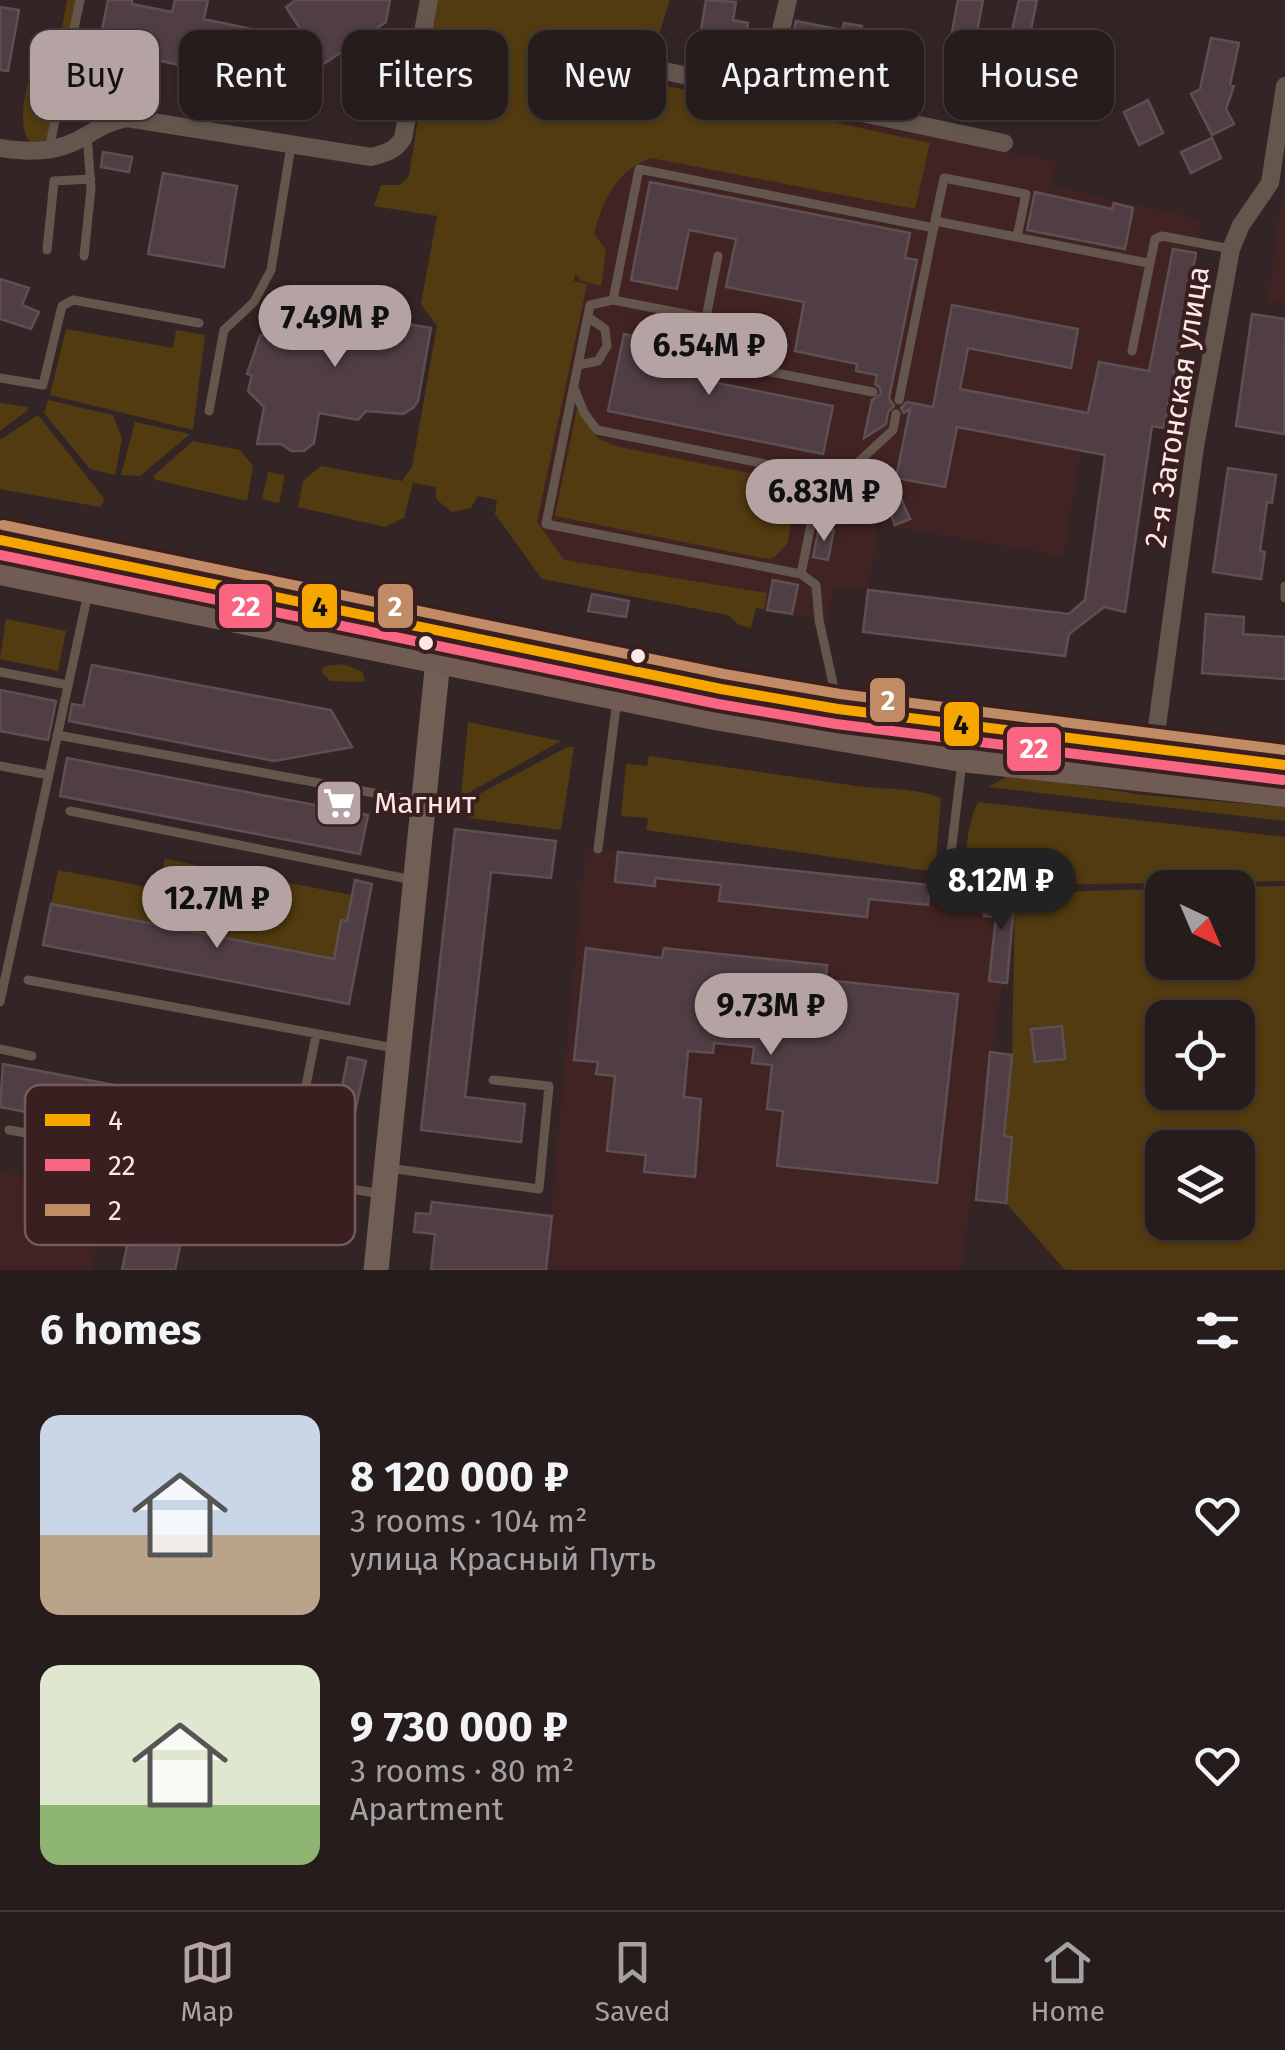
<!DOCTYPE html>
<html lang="en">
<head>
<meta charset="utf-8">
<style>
  :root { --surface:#261c1c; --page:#322929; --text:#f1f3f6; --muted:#a4a1a3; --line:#423a3b; --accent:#b4a3a2 }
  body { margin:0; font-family:"Fira Sans",sans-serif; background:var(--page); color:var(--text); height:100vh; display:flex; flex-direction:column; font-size:38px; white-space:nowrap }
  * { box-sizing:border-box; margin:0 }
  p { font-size:32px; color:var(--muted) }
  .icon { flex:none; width:55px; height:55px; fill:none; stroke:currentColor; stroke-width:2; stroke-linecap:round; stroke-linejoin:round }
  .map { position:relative; height:1270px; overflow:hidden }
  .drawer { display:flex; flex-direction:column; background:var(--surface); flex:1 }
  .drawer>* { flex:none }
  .hud { position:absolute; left:30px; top:30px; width:1225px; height:90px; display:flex; gap:20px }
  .needle { width:65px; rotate:136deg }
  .fabs { position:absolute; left:1145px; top:870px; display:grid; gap:20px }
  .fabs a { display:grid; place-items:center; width:110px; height:110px; border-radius:20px; background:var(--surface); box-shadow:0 2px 8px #0004,0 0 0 2px var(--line); font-size:50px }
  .price { position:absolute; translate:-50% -85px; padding:0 22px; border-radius:35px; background:var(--accent); color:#111; font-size:32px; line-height:65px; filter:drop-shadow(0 2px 5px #0008) }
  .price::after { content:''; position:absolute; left:50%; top:60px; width:30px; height:22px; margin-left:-15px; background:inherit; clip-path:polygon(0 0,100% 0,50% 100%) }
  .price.active { background:#222; color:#fff }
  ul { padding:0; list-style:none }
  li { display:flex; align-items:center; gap:30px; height:250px; padding:0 40px }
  li span { display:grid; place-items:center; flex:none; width:280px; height:200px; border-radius:20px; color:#555 }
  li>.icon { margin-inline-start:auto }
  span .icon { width:120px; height:120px; fill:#fffc; stroke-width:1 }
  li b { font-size:42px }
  h2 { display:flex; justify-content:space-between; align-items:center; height:120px; padding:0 40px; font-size:42px }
  .tag { padding:0 35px; border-radius:20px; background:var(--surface); box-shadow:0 2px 8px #0004,0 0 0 2px var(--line); font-size:35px; line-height:90px }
  .tag.active { background:var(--accent); color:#111 }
  .dock { display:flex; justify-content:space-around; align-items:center; height:140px; border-top:2px solid var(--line); background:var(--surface); font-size:28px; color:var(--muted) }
  .dock a { display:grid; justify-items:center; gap:5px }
  .dock .active { color:var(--accent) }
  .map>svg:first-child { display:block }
  .built { fill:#422323 }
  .green { fill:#523b11; fill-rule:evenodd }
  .building { fill:#503e44; stroke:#5c5052; stroke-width:2.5 }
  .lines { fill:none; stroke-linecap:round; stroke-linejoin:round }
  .lane { stroke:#64554d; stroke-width:9 }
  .street { stroke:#64554d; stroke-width:18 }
  .secondary { stroke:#715e55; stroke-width:25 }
  .primary { stroke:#705c52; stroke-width:28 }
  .bus-1-casing { stroke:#391f1f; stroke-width:18 }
  .bus-2-casing { stroke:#391f1f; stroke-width:18 }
  .bus-3-casing { stroke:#391f1f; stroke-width:18 }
  .bus-1 { stroke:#f7a600; stroke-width:10 }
  .bus-2 { stroke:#fa6682; stroke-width:10 }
  .bus-3 { stroke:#c18c65; stroke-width:10 }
  .bus-dot { fill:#fae7e6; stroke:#391f1f; stroke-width:4 }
  .labels { text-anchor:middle; stroke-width:8; stroke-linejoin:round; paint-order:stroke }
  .street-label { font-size:30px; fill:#fae7e6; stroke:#391f1f }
  .poi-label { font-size:30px; fill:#fae7e6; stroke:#391f1f; text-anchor:start }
  .key { fill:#391f1f; stroke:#735b5b; stroke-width:2.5 }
  .key-label { font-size:28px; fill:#fae7e6 }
  .line-badge { stroke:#391f1f; stroke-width:4 }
  .badge-label { font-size:28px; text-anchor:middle; font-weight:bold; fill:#fff }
  .pale-badge-label { font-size:28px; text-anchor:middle; font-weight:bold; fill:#111 }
</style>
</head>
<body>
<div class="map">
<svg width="1285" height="1270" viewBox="0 0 1285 1270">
  <rect width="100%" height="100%" fill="#332525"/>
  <path class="built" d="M 667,86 L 1056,161 L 1051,186 L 1201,219 L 1164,428 L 1088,414 L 1063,556 L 879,524 L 868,590 L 834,586 L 827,621 L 556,572 L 523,506 L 587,284 L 574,280 L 606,150 L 653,89 Z
    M 1285,199 L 1285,300 L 1268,302 L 1281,200 Z
    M 586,848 L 1015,896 L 961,1270 L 545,1270 Z
    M 0,1172 L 107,1193 L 91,1270 L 0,1270 Z"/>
  <path class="green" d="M 67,0 L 76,0 L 47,138 L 40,144 L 33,145 C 10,125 33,68 39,42 L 44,35 L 62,27 Z
    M 437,0 L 670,0 L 653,52 L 653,88 L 667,86 L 930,143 L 915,209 L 651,158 C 617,170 602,201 594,234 L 606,250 L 601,286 L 581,280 L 575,274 L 574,281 L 587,284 L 537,522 L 564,560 L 767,593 L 764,609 L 756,608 L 751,628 L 739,625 L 728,615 L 542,579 L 495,514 L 497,500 L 478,496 L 471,508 L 452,512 L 436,499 L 436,487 L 413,483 L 404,518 L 385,527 L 298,507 L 303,481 L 321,466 L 402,481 L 412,467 L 437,326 L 421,304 L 437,216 L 374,206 L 381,185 L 400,185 L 409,176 Z
    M 66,329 L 173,348 L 176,330 L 205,335 L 193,430 L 50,395 Z
    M 48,400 L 113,415 L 122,438 L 115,475 L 90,469 L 44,413 Z
    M 0,403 L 27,407 L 28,410 L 0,431 Z
    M 577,409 L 598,438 L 615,446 L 799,483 L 787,544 L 775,557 L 766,559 L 555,516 Z
    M 38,415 L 103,497 L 104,502 L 100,507 L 0,489 L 0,440 Z
    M 135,422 L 190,434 L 140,476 L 121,475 Z
    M 193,441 L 240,450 L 253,466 L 247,501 L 156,480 L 153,476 Z
    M 268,472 L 285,475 L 279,503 L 262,499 Z
    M 6,619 L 66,631 L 58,671 L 0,659 Z
    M 343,664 L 363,672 L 365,682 L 330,681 L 321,671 L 325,666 Z
    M 468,722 L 561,741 L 461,797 Z
    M 567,747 L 574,747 L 561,830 L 469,818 L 470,799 Z
    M 649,756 C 719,766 788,776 857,786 C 886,790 913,787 941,798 L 935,872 L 646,830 L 648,818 L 621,816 L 626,764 L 647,766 Z
    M 1006,777 L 1035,778 L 1143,795 L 1285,807 L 1285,821 L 988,787 Z
    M 978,802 L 1285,837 L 1285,881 L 967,886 C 963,862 967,824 978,802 Z
    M 165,859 L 352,895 L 344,961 L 51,904 L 58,870 L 158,889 Z
    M 1285,886 L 1285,1270 L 1065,1270 L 1006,1203 L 1012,1138 L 1004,1136 L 1012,1055 L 1015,893 L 1162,889 L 1162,962 L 1238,962 L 1238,888 L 1223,887 ZM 1162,1018 L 1238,1018 L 1238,1092 L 1162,1092 ZM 1162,1148 L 1238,1148 L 1238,1222 L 1162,1222 Z"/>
  <path class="building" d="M 108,0 L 132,0 L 132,4 L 172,12 L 175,0 L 208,0 L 204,19 L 308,41 L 286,7 L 296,0 L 390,0 L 386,22 L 288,88 L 119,52 L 102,30 Z
    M 706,0 L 736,2 L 733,20 L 748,23 L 744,44 L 700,36 Z
    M 958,0 L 983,0 L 976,37 L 952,32 Z
    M 1019,0 L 1037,0 L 1029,39 L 1011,35 Z
    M 0,7 L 19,10 L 8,71 L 0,70 Z
    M 796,21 L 842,30 L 844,23 L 862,26 L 860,35 L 916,48 L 908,88 L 866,80 L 864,92 L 831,86 L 834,70 L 788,60 Z
    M 1211,38 L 1239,43 L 1230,85 L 1234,86 L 1226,109 L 1234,124 L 1212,135 L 1191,94 L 1200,89 Z
    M 954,72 L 987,79 L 979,116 L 947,110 Z
    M 1148,100 L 1163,133 L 1139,145 L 1124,112 Z
    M 1212,138 L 1221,158 L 1191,173 L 1181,152 Z
    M 103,152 L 132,157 L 129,172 L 101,167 Z
    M 163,173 L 237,186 L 224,267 L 148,254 Z
    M 650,182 L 910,233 L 905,258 L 917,260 L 889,398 L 894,406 L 888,412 L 886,424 L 864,438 L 872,400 L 881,394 L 880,388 L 875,384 L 877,375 L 856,371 L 857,364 L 795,351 L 804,302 L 726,287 L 736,239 L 689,230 L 677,289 L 631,280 Z
    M 1035,192 L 1112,209 L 1114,203 L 1133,208 L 1125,249 L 1027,230 Z
    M 1173,249 L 1196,253 L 1164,428 L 1152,426 L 1125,612 L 1104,607 L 1069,634 L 1065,656 L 863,632 L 868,590 L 1069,614 L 1085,600 L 1105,455 L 957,427 L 945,487 L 896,478 L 910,409 L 904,413 L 901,408 L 907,402 L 933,407 L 952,305 L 1078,329 L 1071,368 L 968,348 L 960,389 L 1088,413 L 1099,362 L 1149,371 Z
    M 0,279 L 29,288 L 22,305 L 39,312 L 31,329 L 0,319 Z
    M 365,299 L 403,306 L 402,323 L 431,328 L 418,401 L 413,408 L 403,414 L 366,411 L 358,420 L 319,413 L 314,443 L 304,451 L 291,451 L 281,444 L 257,444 L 264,407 L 248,391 L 252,375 L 247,374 L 260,336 L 278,327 L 282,308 L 319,308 L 361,326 Z
    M 1252,314 L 1285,319 L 1284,434 L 1236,426 Z
    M 624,334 L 713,352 L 707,381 L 833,406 L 823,454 L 608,411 Z
    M 1228,468 L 1276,475 L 1272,503 L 1267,502 L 1260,551 L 1265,552 L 1261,579 L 1213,572 Z
    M 900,496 L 910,519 L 895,525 L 886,502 Z
    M 819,527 L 834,530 L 828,560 L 813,557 Z
    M 773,580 L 798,585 L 792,614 L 767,610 Z
    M 592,594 L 629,601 L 626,617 L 588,611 Z
    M 1206,614 L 1244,617 L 1243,634 L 1285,637 L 1285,679 L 1202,673 Z
    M 92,665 L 331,710 L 352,747 L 274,761 L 69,721 L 72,704 L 83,706 Z
    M 0,690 L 56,701 L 48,740 L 0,731 Z
    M 67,758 L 368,815 L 360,854 L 60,796 Z
    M 455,829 L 556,841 L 551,878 L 491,872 L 465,1097 L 525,1104 L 521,1142 L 421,1130 Z
    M 618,852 L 930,885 L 928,905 L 869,899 L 867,917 L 719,901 L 721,885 L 655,878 L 655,886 L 615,882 Z
    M 355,880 L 372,884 L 349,1004 L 43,945 L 51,904 L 334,959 L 341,920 L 347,921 Z
    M 986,892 L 1015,893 L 1007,983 L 989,981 L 996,917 L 984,916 Z
    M 586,948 L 662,958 L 664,948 L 827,965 L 826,980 L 958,994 L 937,1183 L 777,1166 L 783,1111 L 767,1109 L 772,1065 L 752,1063 L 754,1047 L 714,1043 L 713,1053 L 688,1051 L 684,1097 L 701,1099 L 695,1177 L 644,1172 L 646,1155 L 607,1151 L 615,1076 L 596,1074 L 598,1062 L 574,1060 Z
    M 1062,1026 L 1065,1059 L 1035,1062 L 1031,1029 Z
    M 990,1052 L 1012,1055 L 1004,1136 L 1012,1137 L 1006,1203 L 976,1200 Z
    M 348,1057 L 366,1061 L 343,1168 L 303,1160 L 315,1096 L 339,1101 Z
    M 3,1064 L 263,1113 L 254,1156 L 0,1107 Z
    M 432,1202 L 552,1216 L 546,1270 L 431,1270 L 435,1234 L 414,1232 L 416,1213 L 430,1214 Z
    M 132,1222 L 183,1232 L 175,1270 L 122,1270 Z"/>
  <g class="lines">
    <path class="lane" d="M 49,149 L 80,0
      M 935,221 L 944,178 L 1026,194 L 1017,237
      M 47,250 L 54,181 L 91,179
      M 84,256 L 91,189 L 87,134
      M 718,256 L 706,318 L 613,300 L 639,169 L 934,228
      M 613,300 L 590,305 L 546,524 L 801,574 L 821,475
      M 706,318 L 766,371 L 873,392
      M 1132,351 L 1155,239 L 1162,236 L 1231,249
      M 578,365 L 598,361 L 607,346 L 605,329 L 588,317
      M 0,378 L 43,385 L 62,306 L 73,300 L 199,323
      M 575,390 L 584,413 L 597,430 L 840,479 L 893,430 L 896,414
      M 899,400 L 935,221 L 1148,263
      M 209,411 L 224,330 L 254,302 L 271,270 L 291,146
      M 801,574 L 816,585 L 819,620 L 838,706
      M 1285,586 L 1285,598
      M 0,672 L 68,685
      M 57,735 L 423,802
      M 0,766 L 49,775
      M 70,811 L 413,880
      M 598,849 L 617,700
      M 946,894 L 962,762
      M 28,980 L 394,1048
      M 0,1002 L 88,593
      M 0,1049 L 32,1056
      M 9,1130 L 381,1194
      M 389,1168 L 539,1189 L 549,1086 L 493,1080
      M 288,1177 L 316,1035"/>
    <path class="street" d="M 655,69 L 1004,143
      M 766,95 L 788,0
      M 0,148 C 25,152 50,153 74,142 C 94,132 103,123 127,118 L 371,157 C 386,153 395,151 403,138 L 429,0
      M 1154,748 L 1195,447 L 1231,249 L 1241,225 L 1270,183 L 1285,86"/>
    <path class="secondary" d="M 376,1270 L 438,660"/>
    <path class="primary" d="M 0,540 L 721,689 L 838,709 L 1285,765
      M 0,571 L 715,716 L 962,758 L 1285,793"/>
    <g class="bus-1-casing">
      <path id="bus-1" d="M 0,540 L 721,689 L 838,709 L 1285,765"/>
    </g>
    <g class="bus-2-casing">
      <path id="bus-2" d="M 0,555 L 718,704 L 836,724 L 1283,780"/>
    </g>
    <g class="bus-3-casing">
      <path id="bus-3" d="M 3,525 L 724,674 L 840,694 L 1285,750"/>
    </g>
    <use href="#bus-1" class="bus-1"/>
    <use href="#bus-2" class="bus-2"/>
    <use href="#bus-3" class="bus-3"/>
  </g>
  <defs>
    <g id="supermarket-square" transform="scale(2.5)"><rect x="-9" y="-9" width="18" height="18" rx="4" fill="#b4a3a2" stroke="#391f1f"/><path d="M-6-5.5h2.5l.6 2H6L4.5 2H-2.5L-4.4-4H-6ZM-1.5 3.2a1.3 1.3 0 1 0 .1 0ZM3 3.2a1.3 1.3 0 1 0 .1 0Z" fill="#fff"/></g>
  </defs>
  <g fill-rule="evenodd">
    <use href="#supermarket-square" x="339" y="803"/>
  </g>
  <g class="bus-dot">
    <circle cx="426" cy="643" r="9"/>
    <circle cx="638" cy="656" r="9"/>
  </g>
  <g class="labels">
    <g class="street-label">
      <text transform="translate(1177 407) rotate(-81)" y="10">2-я Затонская улица</text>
    </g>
    <g class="poi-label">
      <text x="374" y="813">Магнит</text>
    </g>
  </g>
  <rect x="25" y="1085" width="330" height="160" rx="15" class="key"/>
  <rect x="45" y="1114" width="45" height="12" fill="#f7a600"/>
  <rect x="45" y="1159" width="45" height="12" fill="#fa6682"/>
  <rect x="45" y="1204" width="45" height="12" fill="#c18c65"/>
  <g class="key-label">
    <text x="108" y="1130">4</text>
    <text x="108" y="1175">22</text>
    <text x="108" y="1220">2</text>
  </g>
  <g class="line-badge">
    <rect x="217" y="582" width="57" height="48" rx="10" fill="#fa6682"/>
    <rect x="300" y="582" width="39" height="48" rx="10" fill="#f7a600"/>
    <rect x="376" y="582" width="39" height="48" rx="10" fill="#c18c65"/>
    <rect x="868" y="676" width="39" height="48" rx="10" fill="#c18c65"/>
    <rect x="942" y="700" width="39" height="48" rx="10" fill="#f7a600"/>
    <rect x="1005" y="725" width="58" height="48" rx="10" fill="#fa6682"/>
  </g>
  <g class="badge-label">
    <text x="246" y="616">22</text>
    <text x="395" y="616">2</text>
    <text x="888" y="710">2</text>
    <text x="1034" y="758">22</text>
  </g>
  <g class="pale-badge-label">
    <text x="320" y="616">4</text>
    <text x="961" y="734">4</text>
  </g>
</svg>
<div class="fabs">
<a><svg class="needle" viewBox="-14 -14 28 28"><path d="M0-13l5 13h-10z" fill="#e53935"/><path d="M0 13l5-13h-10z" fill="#a4a1a3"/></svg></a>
<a><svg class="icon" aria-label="locate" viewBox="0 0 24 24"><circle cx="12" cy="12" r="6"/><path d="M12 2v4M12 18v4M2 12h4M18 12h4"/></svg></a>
<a><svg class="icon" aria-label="layers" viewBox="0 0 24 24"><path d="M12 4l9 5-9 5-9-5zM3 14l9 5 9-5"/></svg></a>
</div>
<b class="price" style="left:335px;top:370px">7.49M ₽</b>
<b class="price" style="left:709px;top:398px">6.54M ₽</b>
<b class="price" style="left:824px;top:544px">6.83M ₽</b>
<b class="price active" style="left:1001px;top:933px">8.12M ₽</b>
<b class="price" style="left:217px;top:951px">12.7M ₽</b>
<b class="price" style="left:771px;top:1058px">9.73M ₽</b>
<div class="hud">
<a class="tag active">Buy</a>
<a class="tag">Rent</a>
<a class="tag">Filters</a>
<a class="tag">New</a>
<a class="tag">Apartment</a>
<a class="tag">House</a>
</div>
</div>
<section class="drawer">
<h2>6 homes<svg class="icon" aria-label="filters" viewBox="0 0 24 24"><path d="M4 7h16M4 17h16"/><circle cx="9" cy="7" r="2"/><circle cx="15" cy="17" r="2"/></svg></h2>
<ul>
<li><span style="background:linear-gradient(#c9d6e8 60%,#b9a48a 0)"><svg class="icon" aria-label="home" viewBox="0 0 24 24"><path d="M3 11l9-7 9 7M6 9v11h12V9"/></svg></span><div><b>8 120 000 ₽</b><p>3 rooms · 104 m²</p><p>улица Красный Путь</p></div><svg class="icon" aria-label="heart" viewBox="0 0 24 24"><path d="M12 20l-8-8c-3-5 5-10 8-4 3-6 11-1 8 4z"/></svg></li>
<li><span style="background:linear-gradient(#dfe7d0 70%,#8fb573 0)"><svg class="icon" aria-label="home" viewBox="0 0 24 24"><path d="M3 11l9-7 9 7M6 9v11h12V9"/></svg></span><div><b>9 730 000 ₽</b><p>3 rooms · 80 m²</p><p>Apartment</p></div><svg class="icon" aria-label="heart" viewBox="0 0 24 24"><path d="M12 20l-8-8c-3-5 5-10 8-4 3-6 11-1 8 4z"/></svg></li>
</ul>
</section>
<nav class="dock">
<a class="active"><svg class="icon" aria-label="map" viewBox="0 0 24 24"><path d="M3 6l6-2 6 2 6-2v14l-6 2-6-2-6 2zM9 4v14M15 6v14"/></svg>Map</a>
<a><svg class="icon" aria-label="saved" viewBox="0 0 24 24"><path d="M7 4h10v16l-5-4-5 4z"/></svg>Saved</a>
<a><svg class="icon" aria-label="home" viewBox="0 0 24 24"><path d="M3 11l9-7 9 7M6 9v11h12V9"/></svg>Home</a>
</nav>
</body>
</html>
